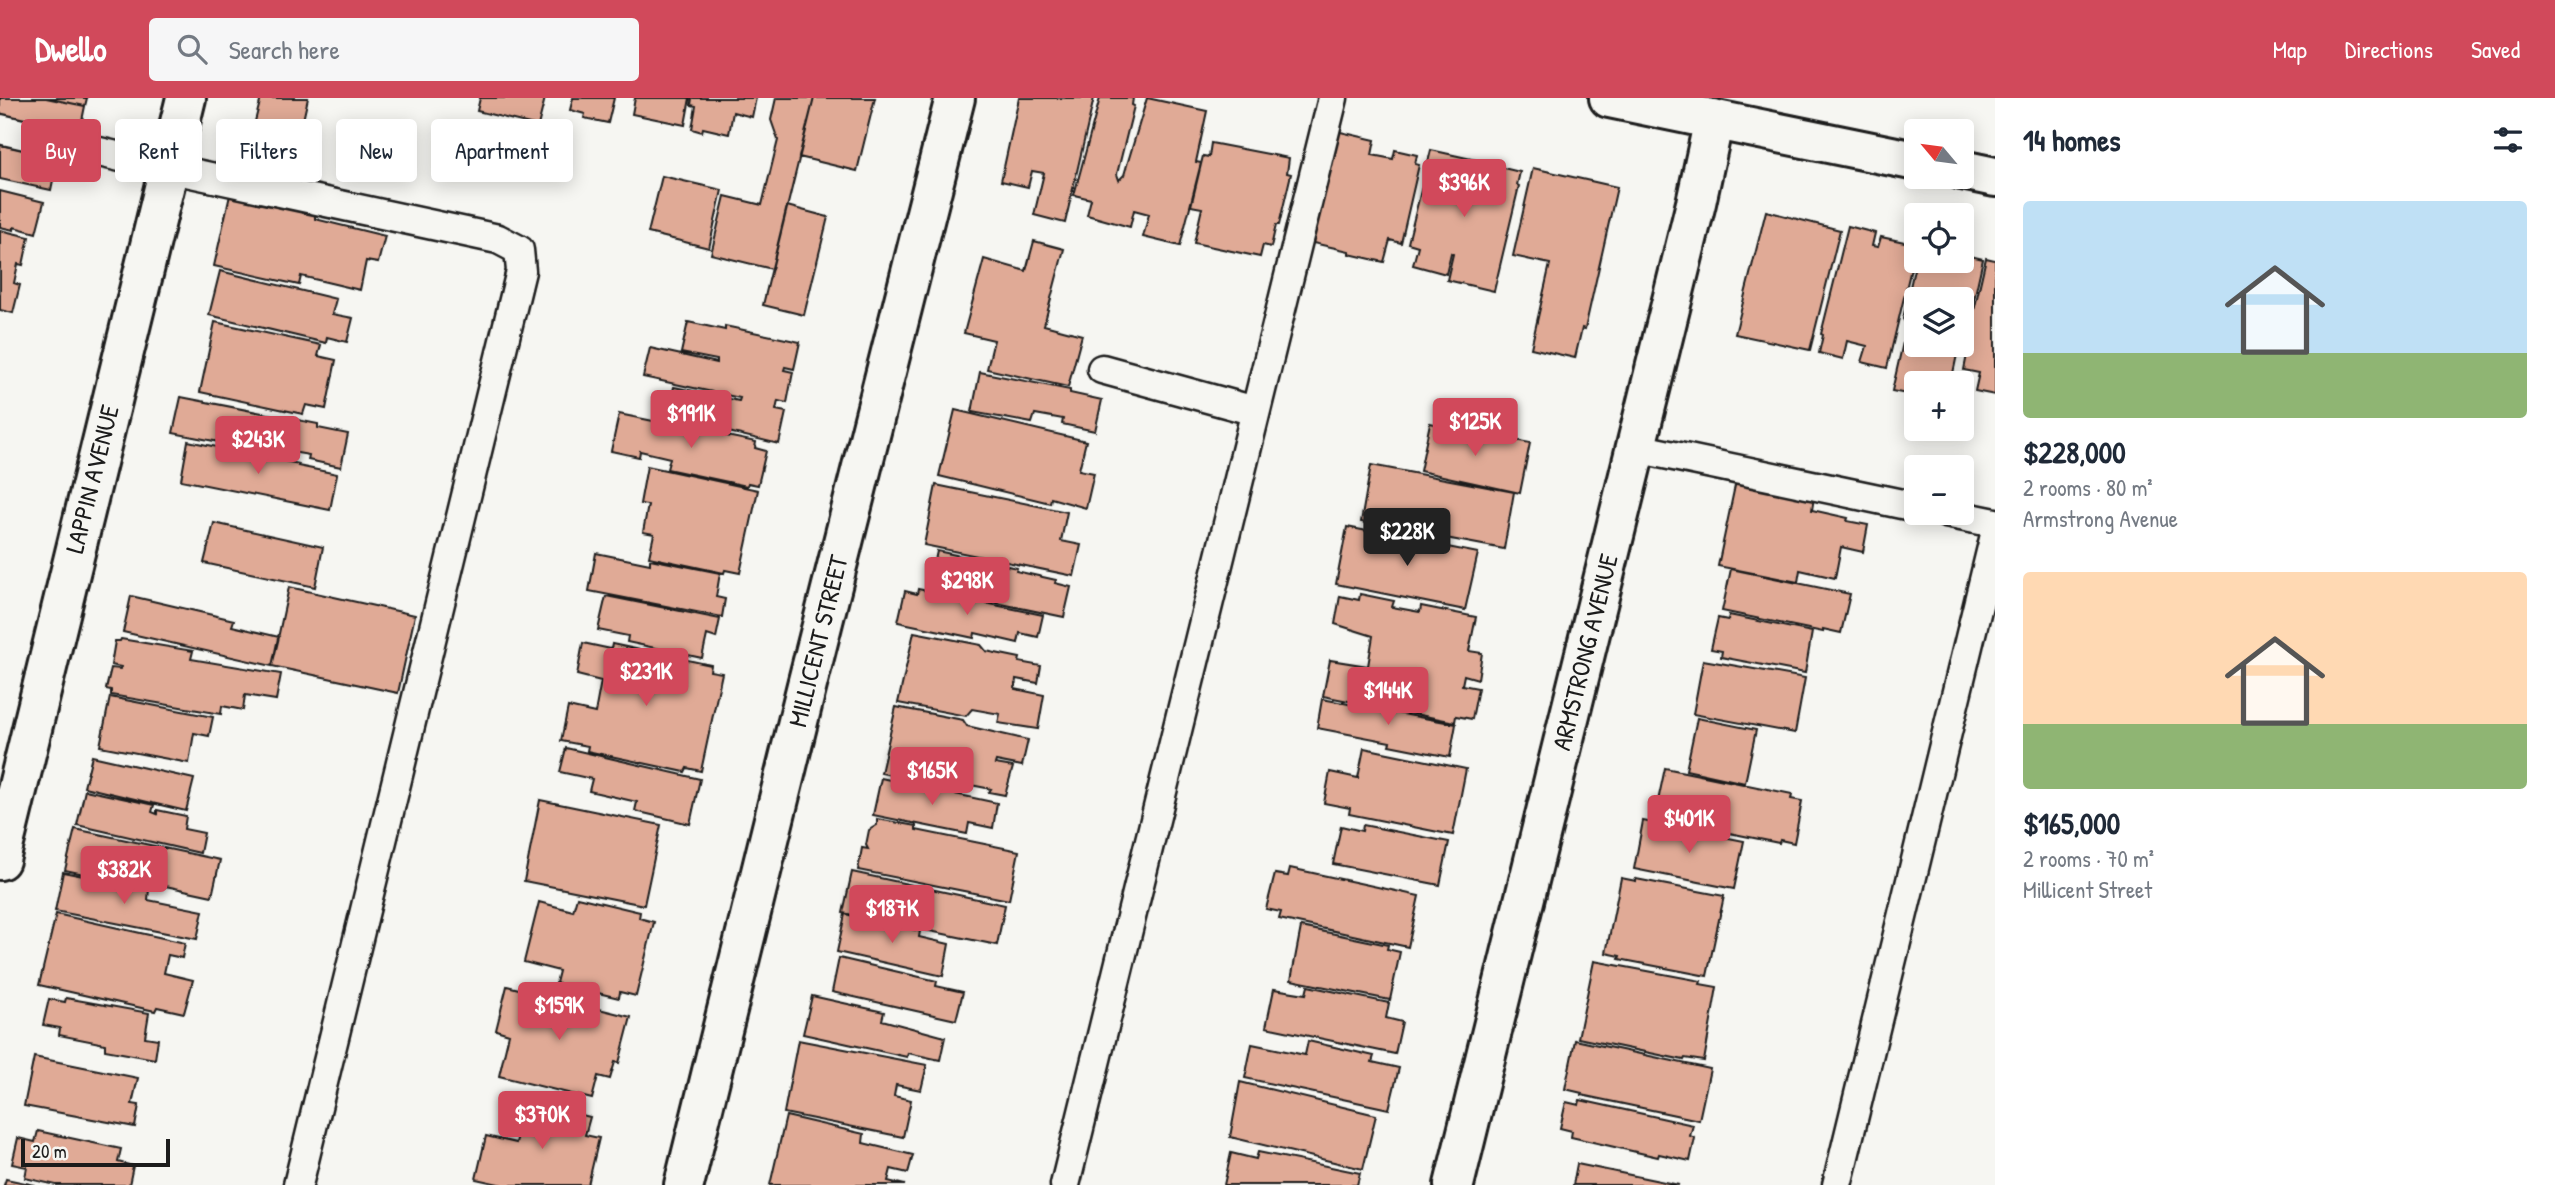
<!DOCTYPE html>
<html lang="en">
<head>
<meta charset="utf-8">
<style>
  :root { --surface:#fff; --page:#f6f6f7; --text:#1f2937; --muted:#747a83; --accent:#d1495b }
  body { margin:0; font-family:"Patrick Hand",sans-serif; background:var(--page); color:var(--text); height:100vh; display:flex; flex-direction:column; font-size:26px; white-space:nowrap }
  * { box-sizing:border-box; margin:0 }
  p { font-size:23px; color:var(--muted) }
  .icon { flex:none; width:38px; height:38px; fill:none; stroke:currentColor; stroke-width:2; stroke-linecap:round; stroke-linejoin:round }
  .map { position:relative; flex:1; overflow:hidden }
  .side { display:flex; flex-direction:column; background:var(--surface); width:560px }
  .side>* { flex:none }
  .top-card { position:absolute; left:21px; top:21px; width:665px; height:63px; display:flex; gap:14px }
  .needle { width:46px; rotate:299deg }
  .tools { position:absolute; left:1904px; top:21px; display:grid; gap:14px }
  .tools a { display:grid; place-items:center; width:70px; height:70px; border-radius:7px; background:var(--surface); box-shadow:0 4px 18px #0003; font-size:35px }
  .scale { position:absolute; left:21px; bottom:18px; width:149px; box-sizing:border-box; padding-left:7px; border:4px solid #1c1c1c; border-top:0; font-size:19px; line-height:24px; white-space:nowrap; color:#1c1c1c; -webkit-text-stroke:5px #f6f6f2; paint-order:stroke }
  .price { position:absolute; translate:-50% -60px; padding:0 16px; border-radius:7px; background:var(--accent); color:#fff; font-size:23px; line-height:46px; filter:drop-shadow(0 2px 4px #0008) }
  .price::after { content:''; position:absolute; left:50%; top:42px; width:21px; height:16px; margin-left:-10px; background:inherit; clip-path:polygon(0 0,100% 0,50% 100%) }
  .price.current { background:#222; color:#fff }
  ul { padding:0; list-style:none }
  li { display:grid; align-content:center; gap:14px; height:371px; padding:0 28px }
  li span { display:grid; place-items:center; height:217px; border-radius:7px; color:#555 }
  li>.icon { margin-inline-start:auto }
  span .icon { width:126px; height:126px; fill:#fffc; stroke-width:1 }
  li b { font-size:30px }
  h2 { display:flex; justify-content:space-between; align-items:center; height:84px; padding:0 28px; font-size:30px }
  .pill { padding:0 24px; border-radius:7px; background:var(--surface); box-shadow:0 4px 18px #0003; font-size:24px; line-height:63px }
  .pill.current { background:var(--accent); color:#fff }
  header { display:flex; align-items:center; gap:42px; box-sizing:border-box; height:98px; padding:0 35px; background:var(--accent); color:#fff }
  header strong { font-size:33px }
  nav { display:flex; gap:38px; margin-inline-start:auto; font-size:24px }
  .search { width:490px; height:63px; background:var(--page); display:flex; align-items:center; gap:18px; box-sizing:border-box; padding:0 24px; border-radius:7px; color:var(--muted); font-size:26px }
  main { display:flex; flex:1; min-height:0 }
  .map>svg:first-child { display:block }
  .building { fill:#e0aa96; stroke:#1c1c1c; stroke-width:2 }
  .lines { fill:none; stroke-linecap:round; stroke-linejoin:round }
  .lane-casing { stroke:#1c1c1c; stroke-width:33 }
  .street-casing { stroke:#1c1c1c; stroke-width:44 }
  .secondary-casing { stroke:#1c1c1c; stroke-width:44 }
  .lane { stroke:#f6f6f2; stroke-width:28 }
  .street { stroke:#f6f6f2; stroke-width:38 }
  .secondary { stroke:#f6f6f2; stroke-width:38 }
  .labels { text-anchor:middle; stroke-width:7; stroke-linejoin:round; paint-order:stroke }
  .street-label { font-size:26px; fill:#1c1c1c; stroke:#f6f6f2 }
</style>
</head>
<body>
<header>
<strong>Dwello</strong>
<div class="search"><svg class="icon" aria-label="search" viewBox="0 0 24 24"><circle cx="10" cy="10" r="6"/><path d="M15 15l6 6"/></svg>Search here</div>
<nav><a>Map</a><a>Directions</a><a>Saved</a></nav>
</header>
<main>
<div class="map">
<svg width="1995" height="1087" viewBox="0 0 1995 1087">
  <rect width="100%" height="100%" fill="#f6f6f2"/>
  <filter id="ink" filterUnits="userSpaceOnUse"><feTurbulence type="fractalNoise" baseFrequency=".0143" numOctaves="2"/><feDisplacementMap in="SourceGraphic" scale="14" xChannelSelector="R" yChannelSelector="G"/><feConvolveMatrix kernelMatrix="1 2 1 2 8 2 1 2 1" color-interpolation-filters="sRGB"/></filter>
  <g filter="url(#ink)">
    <path class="building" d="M 0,0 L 46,0 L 85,8 L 78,42 L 0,25 Z
      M 46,0 L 87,0 L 85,8 Z
      M 261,0 L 308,0 L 297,49 L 251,39 Z
      M 480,0 L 545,0 L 538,28 L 477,13 Z
      M 573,0 L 614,0 L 608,25 L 584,20 L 585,16 L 570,12 Z
      M 635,0 L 690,0 L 685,27 L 632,16 Z
      M 692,0 L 756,0 L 752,19 L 733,14 L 729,36 L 703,30 L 702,34 L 692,31 L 696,8 L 691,7 Z
      M 776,0 L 814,0 L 772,171 L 711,156 L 725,98 L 762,107 L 778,42 L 771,22 Z
      M 814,0 L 875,0 L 857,73 L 799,59 Z
      M 1019,0 L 1094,0 L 1065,125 L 1034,117 L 1044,75 L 1032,73 L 1028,89 L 1001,83 Z
      M 1100,0 L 1133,0 L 1132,7 L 1134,8 L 1117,76 L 1119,82 L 1124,77 L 1147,0 L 1207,13 L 1196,64 L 1201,65 L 1180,148 L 1143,139 L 1149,116 L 1134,112 L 1130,129 L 1087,117 L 1091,101 L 1074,97 Z
      M 1332,32 L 1375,42 L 1372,57 L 1393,61 L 1395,52 L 1417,57 L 1415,66 L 1419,67 L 1401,145 L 1390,142 L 1384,164 L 1349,156 L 1349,153 L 1304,143 Z
      M 1211,45 L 1289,60 L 1287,75 L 1291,76 L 1279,127 L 1276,127 L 1271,149 L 1263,147 L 1260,159 L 1194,145 L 1202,110 L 1191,108 L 1203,58 L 1209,59 Z
      M 0,47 L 58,58 L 51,92 L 0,81 Z
      M 1431,52 L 1476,62 L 1472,78 L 1474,78 L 1478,64 L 1520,74 L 1517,87 L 1519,88 L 1494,193 L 1447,182 L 1453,156 L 1451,155 L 1446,176 L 1413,167 L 1418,148 L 1408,145 Z
      M 1533,70 L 1617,89 L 1585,231 L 1582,230 L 1575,260 L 1531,250 L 1550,166 L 1513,158 Z
      M 662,78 L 722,92 L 709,150 L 648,135 Z
      M 0,93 L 44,104 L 36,135 L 14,129 L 14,132 L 0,129 Z
      M 230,97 L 315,117 L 315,121 L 385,138 L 378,165 L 366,163 L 360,192 L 301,178 L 299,187 L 214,168 Z
      M 787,108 L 828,119 L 804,217 L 763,207 Z
      M 1766,113 L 1840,132 L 1810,252 L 1735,236 Z
      M 1848,128 L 1875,135 L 1872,148 L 1878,149 L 1881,139 L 1914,146 L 1911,157 L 1914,158 L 1887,270 L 1862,264 L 1867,248 L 1847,243 L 1843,261 L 1819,255 L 1823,237 L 1821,236 Z
      M 0,132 L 29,139 L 23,167 L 18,166 L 14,185 L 20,187 L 13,215 L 0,212 Z
      M 1034,143 L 1064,151 L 1044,227 L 1082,237 L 1068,289 L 987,271 L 994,242 L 964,235 L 984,161 L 1026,173 Z
      M 1962,156 L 1983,161 L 1967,233 L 1962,238 L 1962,201 L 1916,201 L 1916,247 L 1959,247 L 1951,285 L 1923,283 L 1923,285 L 1916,285 L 1916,298 L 1892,293 L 1907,227 L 1903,221 L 1916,162 L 1962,163 Z
      M 1986,160 L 1995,162 L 1995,297 L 1975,293 L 1979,275 L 1964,272 L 1970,241 L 1969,235 Z
      M 220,173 L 336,201 L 332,216 L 353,220 L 347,244 L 327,239 L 326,245 L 209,217 Z
      M 215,224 L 321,247 L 318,258 L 336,262 L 326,311 L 306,307 L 303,316 L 200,294 Z
      M 688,224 L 725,232 L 725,228 L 800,244 L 794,271 L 785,269 L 784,272 L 793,274 L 787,305 L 778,303 L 776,312 L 786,314 L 779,346 L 703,328 L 705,323 L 668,314 L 674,289 L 739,303 L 740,300 L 643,279 L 650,250 L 717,265 L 717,262 L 681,255 Z
      M 980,274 L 1070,292 L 1070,295 L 1102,302 L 1095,333 L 1062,326 L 1063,321 L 1035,316 L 1032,325 L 972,314 Z
      M 181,299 L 318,326 L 318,330 L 348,336 L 341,369 L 308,362 L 309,357 L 263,349 L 251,348 L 250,350 L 173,335 Z
      M 955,312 L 1086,343 L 1079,372 L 1094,375 L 1086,410 L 1051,400 L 1050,405 L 939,378 Z
      M 619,316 L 756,344 L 755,350 L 766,353 L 758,387 L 748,385 L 747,388 L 667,371 L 670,360 L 640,353 L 639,359 L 611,353 Z
      M 1430,325 L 1530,345 L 1520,395 L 1420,373 Z
      M 188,343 L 299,366 L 298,368 L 337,376 L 330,412 L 181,382 Z
      M 1371,367 L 1514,394 L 1504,451 L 1361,424 Z
      M 647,368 L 758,392 L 740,475 L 725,472 L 724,475 L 649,459 L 654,436 L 643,434 L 648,407 L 640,406 Z
      M 1736,383 L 1814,399 L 1812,412 L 1848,420 L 1847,423 L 1868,427 L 1863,454 L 1841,449 L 1835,480 L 1800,472 L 1798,484 L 1718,468 Z
      M 936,387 L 1067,414 L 1061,443 L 1081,447 L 1074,478 L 924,447 Z
      M 214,425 L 323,449 L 315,489 L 204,465 Z
      M 1347,429 L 1478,455 L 1465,512 L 1336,486 Z
      M 937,453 L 1017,470 L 1016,473 L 1056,482 L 1055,485 L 1071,489 L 1064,519 L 929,491 Z
      M 596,455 L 650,466 L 650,461 L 720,475 L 716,499 L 725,501 L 722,519 L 589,493 Z
      M 1731,471 L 1850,496 L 1841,535 L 1823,531 L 1823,534 L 1722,513 Z
      M 289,489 L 415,517 L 398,595 L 272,568 Z
      M 918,491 L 1043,517 L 1038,539 L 1020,535 L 1018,545 L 975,535 L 974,540 L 898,524 L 905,493 L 917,496 Z
      M 1360,496 L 1394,503 L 1392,509 L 1420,514 L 1421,508 L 1476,519 L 1469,553 L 1482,555 L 1478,581 L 1464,577 L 1462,587 L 1478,590 L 1472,621 L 1456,618 L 1455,624 L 1323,598 L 1330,562 L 1368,568 L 1373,538 L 1335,526 L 1340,498 L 1359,502 Z
      M 131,498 L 234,522 L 232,528 L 279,539 L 272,568 L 123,534 Z
      M 606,498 L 720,521 L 716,540 L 707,537 L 702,560 L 627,544 L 628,538 L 598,532 Z
      M 1729,517 L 1812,534 L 1805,575 L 1721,559 L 1722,553 L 1711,551 L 1718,520 L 1728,522 Z
      M 914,534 L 981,547 L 986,553 L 1020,560 L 1019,564 L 1041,568 L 1038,585 L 1016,581 L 1015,591 L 1044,597 L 1038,631 L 998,625 L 1000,616 L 972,611 L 966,618 L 898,605 Z
      M 121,541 L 193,553 L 191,561 L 281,576 L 276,602 L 245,597 L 243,612 L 222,608 L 221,616 L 111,597 L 111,592 L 106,591 L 111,570 L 120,571 L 121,569 L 111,567 L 115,543 L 120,543 Z
      M 583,545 L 611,551 L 612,546 L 711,567 L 710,573 L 722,575 L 701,673 L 687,670 L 685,674 L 587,653 L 588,648 L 561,643 L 568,609 L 595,615 L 601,583 L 577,577 Z
      M 1703,562 L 1805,580 L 1795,635 L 1693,616 Z
      M 110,599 L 213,619 L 209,638 L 194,635 L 189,665 L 100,648 Z
      M 1322,601 L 1456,626 L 1450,659 L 1389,647 L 1390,644 L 1317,630 Z
      M 896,609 L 963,622 L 967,628 L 1028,642 L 1022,668 L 996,663 L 995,666 L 1013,669 L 1005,697 L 989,694 L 991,691 L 956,684 L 949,689 L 881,675 Z
      M 1697,620 L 1756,632 L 1745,685 L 1686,672 Z
      M 566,650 L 700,681 L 690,726 L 635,713 L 637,704 L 589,693 L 592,681 L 560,674 Z
      M 1364,650 L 1466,671 L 1453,737 L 1349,716 L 1350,710 L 1324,705 L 1330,674 L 1358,680 Z
      M 92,658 L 194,681 L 186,713 L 84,689 Z
      M 1665,670 L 1792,696 L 1791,701 L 1802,703 L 1794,745 L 1780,742 L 1779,745 L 1670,723 L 1673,705 L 1658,703 Z
      M 881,680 L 997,705 L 993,730 L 969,725 L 967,736 L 873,717 Z
      M 85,692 L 154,707 L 152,714 L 157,716 L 157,712 L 186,718 L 184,731 L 204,735 L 200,755 L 77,727 Z
      M 540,702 L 661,727 L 644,807 L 524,783 Z
      M 877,721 L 916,728 L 916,732 L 1019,753 L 1009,802 L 858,772 L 862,750 L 868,751 L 866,747 L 869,732 L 877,727 Z
      M 1643,723 L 1744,743 L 1734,791 L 1634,771 Z
      M 1363,727 L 1449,744 L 1440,787 L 1333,766 L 1341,728 L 1362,733 Z
      M 75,731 L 220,762 L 212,798 L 133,781 L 131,786 L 65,772 Z
      M 1290,770 L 1419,798 L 1408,849 L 1279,821 L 1281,814 L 1266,811 L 1275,776 L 1288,778 Z
      M 63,774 L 149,791 L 148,802 L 203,813 L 197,841 L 55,813 Z
      M 852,774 L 1005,807 L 997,847 L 843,815 Z
      M 1621,780 L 1636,783 L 1636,781 L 1724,798 L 1707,878 L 1619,861 L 1620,858 L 1606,855 Z
      M 577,799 L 640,814 L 639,820 L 654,824 L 636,898 L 620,894 L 619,900 L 556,885 L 559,873 L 524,864 L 539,804 L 573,813 Z
      M 56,816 L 185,845 L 182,860 L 168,857 L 164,875 L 193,882 L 184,915 L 157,909 L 155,913 L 39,887 Z
      M 845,816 L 920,833 L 919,839 L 949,846 L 943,878 L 837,854 Z
      M 1301,829 L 1388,847 L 1387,851 L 1400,854 L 1390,902 L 1291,882 Z
      M 839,860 L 937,883 L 936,888 L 963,894 L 956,922 L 832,894 Z
      M 1594,863 L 1701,883 L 1700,886 L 1717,889 L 1704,963 L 1685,960 L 1684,962 L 1578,940 Z
      M 507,888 L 631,919 L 619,965 L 615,964 L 610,981 L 598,978 L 592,1001 L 499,978 L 509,936 L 496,932 Z
      M 1308,888 L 1389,905 L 1386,920 L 1402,924 L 1395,956 L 1266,929 L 1274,891 L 1306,896 Z
      M 812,898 L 884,914 L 882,922 L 945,939 L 940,962 L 908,955 L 907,959 L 803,936 Z
      M 66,900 L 149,915 L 145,939 L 158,941 L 155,961 L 105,952 L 105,946 L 59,937 L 60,930 L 43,927 L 49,901 L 65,904 Z
      M 798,942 L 927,967 L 921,992 L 896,987 L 894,998 L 911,1002 L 903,1039 L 784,1015 Z
      M 1575,942 L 1710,971 L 1699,1022 L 1581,997 L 1582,995 L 1565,991 Z
      M 1308,943 L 1374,958 L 1372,964 L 1399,970 L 1389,1011 L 1245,980 L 1252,946 L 1305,957 Z
      M 34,959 L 138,980 L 132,1006 L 139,1007 L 135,1029 L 24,1008 Z
      M 1240,984 L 1376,1017 L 1363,1071 L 1230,1039 Z
      M 1580,1002 L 1693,1027 L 1690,1038 L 1695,1040 L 1690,1063 L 1659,1056 L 1658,1059 L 1571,1039 L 1572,1033 L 1560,1030 L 1566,1004 L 1579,1007 Z
      M 526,1004 L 590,1019 L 585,1037 L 599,1040 L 588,1087 L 503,1087 L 476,1081 L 486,1038 L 516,1045 Z
      M 786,1018 L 864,1036 L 863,1045 L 913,1057 L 908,1075 L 891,1071 L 888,1083 L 905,1087 L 770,1087 Z
      M 38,1033 L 121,1051 L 118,1064 L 133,1068 L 129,1087 L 56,1087 L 25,1080 L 27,1069 L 12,1066 L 18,1040 L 35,1044 Z
      M 1258,1054 L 1360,1075 L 1357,1087 L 1224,1087 L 1231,1055 L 1256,1061 Z
      M 1577,1066 L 1679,1087 L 1573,1087 Z
      M 6,1081 L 35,1087 L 4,1087 Z"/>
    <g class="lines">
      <g class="lane-casing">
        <path id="lane" d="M 0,31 L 168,70 L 498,141 L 519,152 L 521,173 L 298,1087
          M 1102,271 L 1255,313
          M 1636,350 L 1916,409
          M 1946,415 L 1995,425
          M 1065,1087 L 1333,0
          M 1837,1087 L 1995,437"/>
      </g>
      <g class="street-casing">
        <path id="street" d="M 0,762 L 186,0
          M 684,1087 L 807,587 L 955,0
          M 1454,1087 L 1696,105 L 1714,21"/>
      </g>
      <g class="secondary-casing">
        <path id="secondary" d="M 1609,0 L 1916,63
          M 1962,72 L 1995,79"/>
      </g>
      <use href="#lane" class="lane"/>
      <use href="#street" class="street"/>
      <use href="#secondary" class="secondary"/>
    </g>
  </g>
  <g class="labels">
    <g class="street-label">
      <text transform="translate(92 381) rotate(-76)" y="9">LAPPIN AVENUE</text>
      <text transform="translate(818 543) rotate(-76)" y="9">MILLICENT STREET</text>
      <text transform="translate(1585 554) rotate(-76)" y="9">ARMSTRONG AVENUE</text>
    </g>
  </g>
</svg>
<div class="tools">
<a><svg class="needle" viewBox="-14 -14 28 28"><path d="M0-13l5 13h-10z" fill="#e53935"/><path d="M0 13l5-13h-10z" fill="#747a83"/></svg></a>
<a><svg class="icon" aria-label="locate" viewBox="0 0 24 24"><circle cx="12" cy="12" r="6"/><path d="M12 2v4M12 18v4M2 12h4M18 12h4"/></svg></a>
<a><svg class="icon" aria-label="layers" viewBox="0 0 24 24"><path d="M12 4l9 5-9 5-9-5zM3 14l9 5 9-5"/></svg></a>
<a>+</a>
<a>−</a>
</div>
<div class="scale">20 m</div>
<b class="price" style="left:1464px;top:121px">$396K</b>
<b class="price" style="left:691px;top:352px">$191K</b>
<b class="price" style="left:1475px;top:360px">$125K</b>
<b class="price" style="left:258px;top:378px">$243K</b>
<b class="price current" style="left:1407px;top:470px">$228K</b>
<b class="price" style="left:967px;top:519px">$298K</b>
<b class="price" style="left:646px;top:610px">$231K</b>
<b class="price" style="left:1388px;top:629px">$144K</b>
<b class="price" style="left:932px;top:709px">$165K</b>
<b class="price" style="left:1689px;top:757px">$401K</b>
<b class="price" style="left:124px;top:808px">$382K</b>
<b class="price" style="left:892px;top:847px">$187K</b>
<b class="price" style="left:559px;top:944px">$159K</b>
<b class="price" style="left:542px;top:1053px">$370K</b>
<div class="top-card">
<a class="pill current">Buy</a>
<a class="pill">Rent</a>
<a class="pill">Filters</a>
<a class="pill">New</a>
<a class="pill">Apartment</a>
</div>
</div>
<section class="side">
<h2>14 homes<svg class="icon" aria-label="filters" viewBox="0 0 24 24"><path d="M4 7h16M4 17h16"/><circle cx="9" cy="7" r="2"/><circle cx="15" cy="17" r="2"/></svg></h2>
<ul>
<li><span style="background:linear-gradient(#bfe0f5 70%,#8fb573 0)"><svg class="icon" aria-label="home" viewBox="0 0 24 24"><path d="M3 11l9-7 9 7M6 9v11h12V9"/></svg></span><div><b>$228,000</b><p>2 rooms · 80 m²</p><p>Armstrong Avenue</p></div></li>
<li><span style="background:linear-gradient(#ffd9b3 70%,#8fb573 0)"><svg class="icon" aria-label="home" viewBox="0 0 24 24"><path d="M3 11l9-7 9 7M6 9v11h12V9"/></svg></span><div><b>$165,000</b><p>2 rooms · 70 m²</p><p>Millicent Street</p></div></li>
</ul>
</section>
</main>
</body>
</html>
